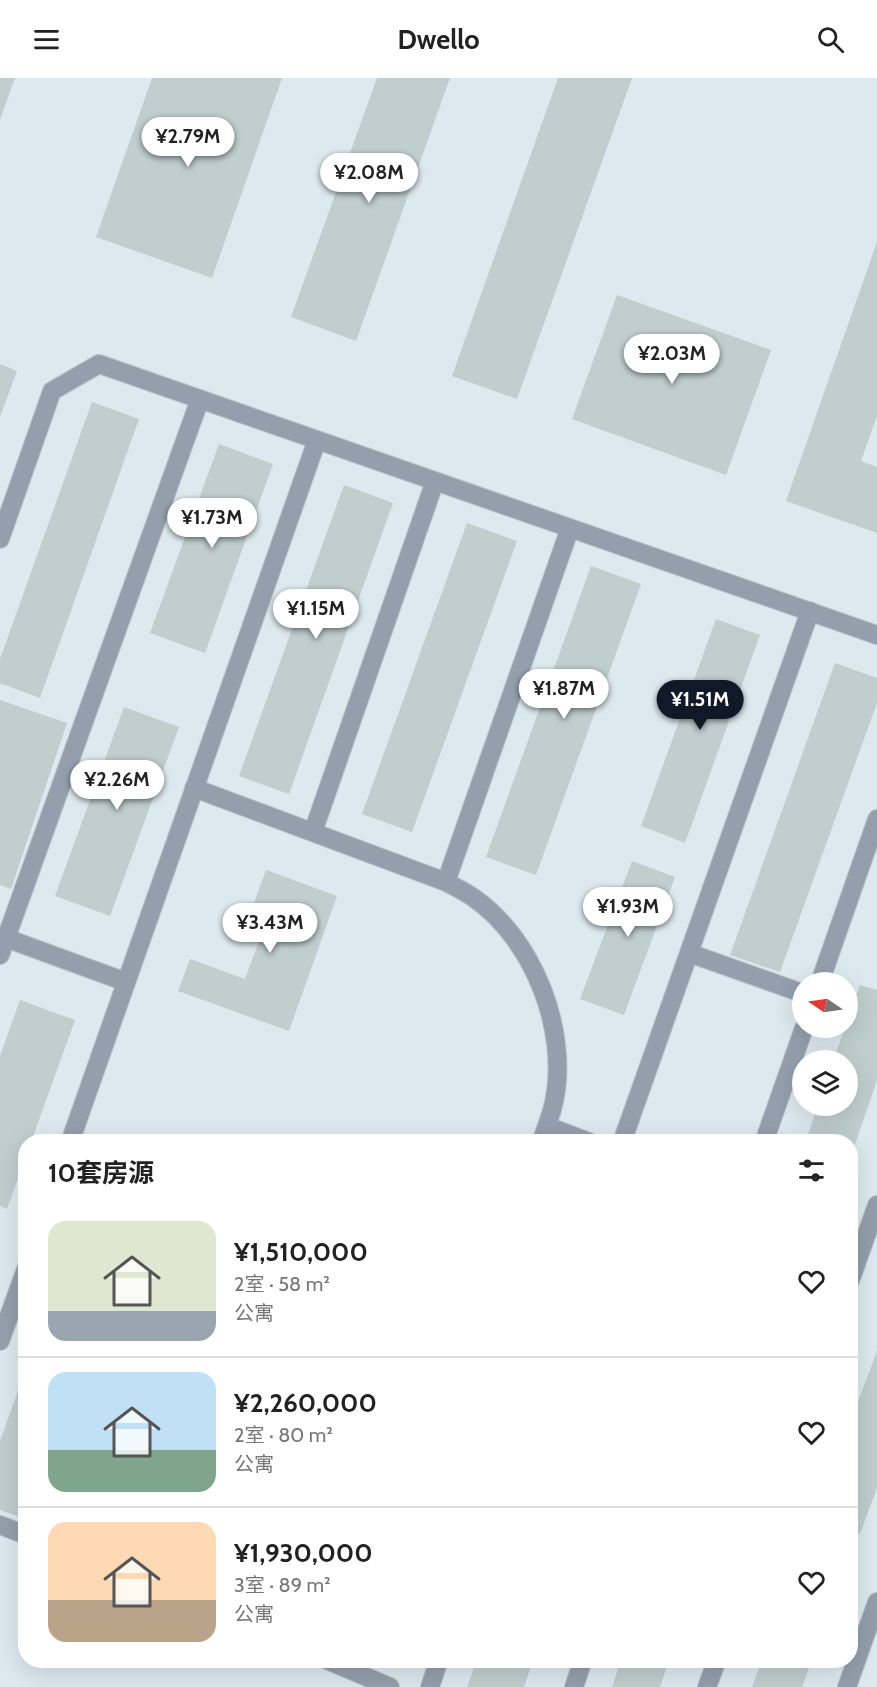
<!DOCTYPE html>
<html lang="zh">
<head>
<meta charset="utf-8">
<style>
  :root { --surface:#fff; --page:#f6f6f6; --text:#222; --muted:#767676; --line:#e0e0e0; --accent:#111827 }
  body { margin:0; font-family:Cabin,"Noto Sans SC",sans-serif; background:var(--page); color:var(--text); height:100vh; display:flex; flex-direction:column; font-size:22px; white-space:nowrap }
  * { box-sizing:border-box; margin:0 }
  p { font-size:20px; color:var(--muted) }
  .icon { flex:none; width:33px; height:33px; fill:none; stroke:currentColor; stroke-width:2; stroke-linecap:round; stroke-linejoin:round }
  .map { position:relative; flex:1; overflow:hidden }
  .details { position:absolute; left:18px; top:1056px; width:840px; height:534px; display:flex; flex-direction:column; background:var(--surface); border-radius:24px; box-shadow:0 6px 24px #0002 }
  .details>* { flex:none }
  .needle { width:39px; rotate:283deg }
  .buttons { position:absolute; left:792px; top:894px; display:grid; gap:12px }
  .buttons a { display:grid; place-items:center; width:66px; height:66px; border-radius:50%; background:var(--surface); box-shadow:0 6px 24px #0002; font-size:30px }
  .price { position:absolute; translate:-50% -51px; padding:0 14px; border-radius:21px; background:#fff; color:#222; font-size:20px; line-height:39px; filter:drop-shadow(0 2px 3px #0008) }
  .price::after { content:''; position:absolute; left:50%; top:36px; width:18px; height:14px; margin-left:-9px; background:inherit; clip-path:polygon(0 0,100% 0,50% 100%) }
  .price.on { background:var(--accent); color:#fff }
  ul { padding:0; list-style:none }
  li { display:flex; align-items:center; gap:18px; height:150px; padding:0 30px }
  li+li { border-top:2px solid var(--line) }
  li span { display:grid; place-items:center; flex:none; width:168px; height:120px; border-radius:18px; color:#555 }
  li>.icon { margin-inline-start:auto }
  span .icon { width:72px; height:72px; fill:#fffc; stroke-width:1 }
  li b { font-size:26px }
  h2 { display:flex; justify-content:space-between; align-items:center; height:72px; padding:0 30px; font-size:26px }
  header { display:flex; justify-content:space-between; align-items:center; height:78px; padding:0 30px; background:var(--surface); font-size:27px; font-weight:800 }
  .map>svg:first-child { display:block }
  .building { fill:#c0cece }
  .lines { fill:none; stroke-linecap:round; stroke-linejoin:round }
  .street-casing { stroke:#b8c4c8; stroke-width:20 }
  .street { stroke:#939fac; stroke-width:18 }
</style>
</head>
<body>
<header><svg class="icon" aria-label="menu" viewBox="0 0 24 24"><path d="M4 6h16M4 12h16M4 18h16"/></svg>Dwello<svg class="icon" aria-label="search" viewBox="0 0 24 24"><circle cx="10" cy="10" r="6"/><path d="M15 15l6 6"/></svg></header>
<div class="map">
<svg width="877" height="1609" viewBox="0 0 877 1609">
  <rect width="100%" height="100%" fill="#dce9ee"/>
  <path class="building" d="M 0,0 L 15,0 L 0,42 Z
    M 152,0 L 282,0 L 212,200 L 96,159 Z
    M 377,0 L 450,0 L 356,263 L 291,239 Z
    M 558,0 L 632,0 L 517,321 L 452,298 Z
    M 877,164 L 877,338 L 861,383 L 877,389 L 877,455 L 786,423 Z
    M 617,217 L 771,272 L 726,397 L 572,341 Z
    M 0,286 L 17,293 L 0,339 Z
    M 92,324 L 139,341 L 40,620 L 0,605 L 0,581 Z
    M 219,366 L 273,386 L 205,575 L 150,555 Z
    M 344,407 L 393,425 L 289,716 L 239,698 Z
    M 467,445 L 517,463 L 412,754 L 362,736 Z
    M 591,488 L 641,506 L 536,797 L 486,779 Z
    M 716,541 L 760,557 L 685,765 L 641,748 Z
    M 835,585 L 877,600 L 877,625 L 780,894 L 730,877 Z
    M 0,622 L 67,645 L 11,811 L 0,807 Z
    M 124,629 L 179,649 L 110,838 L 55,818 Z
    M 632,783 L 675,799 L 624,937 L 580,921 Z
    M 266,792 L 337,818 L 289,953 L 178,913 L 190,881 L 245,901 L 261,858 L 244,852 Z
    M 860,907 L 877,912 L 877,1002 L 851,1078 L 850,1064 L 805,1064 L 818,1028 L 848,1028 L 848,982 L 833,982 L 845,950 L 848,950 L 848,942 Z
    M 20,922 L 75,942 L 31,1064 L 26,1064 L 26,1078 L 7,1131 L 0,1128 L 0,978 Z
    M 877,1273 L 877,1410 L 860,1456 L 850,1452 L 850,1345 Z
    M 25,1293 L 26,1293 L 26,1441 L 0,1432 L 0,1363 Z
    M 381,1582 L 399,1582 L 396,1589 Z
    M 477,1582 L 533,1582 L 524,1609 L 467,1609 Z
    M 621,1582 L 669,1582 L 660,1609 L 612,1609 Z
    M 762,1582 L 812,1582 L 802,1609 L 752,1609 Z"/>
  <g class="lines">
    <g class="street-casing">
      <path id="street" d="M 0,461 L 52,313 L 99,286 L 877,557
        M 194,710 L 446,804 C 455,809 466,814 474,820 C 534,862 569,953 554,1024 C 551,1037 546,1051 541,1064
        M 313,754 L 435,403
        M 446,804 L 570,450
        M 0,858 L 126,904
        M 689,875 L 802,915
        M 0,877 L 200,321
        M 820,904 L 877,741
        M 547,1048 L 589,1064
        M 70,1064 L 317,362
        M 622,1064 L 810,533
        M 764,1064 L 804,950
        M 850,1203 L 877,1127
        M 0,1263 L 26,1191
        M 0,1447 L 26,1457
        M 327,1582 L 390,1609
        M 430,1609 L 439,1582
        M 574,1609 L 583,1582
        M 707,1609 L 717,1582
        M 847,1609 L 877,1524"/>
    </g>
    <use href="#street" class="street"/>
  </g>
</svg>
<div class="buttons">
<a><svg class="needle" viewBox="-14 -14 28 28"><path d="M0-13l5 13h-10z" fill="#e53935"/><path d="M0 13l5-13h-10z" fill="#767676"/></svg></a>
<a><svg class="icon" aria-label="layers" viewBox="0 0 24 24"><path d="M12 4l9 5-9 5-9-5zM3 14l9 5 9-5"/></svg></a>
</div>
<b class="price" style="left:188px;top:90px">¥2.79M</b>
<b class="price" style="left:369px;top:126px">¥2.08M</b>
<b class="price" style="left:672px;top:307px">¥2.03M</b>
<b class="price" style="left:212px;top:471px">¥1.73M</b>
<b class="price" style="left:316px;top:562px">¥1.15M</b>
<b class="price" style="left:564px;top:642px">¥1.87M</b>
<b class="price on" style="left:700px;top:653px">¥1.51M</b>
<b class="price" style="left:117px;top:733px">¥2.26M</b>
<b class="price" style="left:628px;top:860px">¥1.93M</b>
<b class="price" style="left:270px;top:876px">¥3.43M</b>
<section class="details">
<h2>10套房源<svg class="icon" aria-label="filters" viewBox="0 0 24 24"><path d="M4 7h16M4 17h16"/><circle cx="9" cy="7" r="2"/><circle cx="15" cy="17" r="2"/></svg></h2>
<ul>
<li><span style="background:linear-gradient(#dfe7d0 75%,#9aa5b1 0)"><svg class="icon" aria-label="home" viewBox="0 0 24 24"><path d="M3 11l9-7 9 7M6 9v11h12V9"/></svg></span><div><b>¥1,510,000</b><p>2室 · 58 m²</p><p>公寓</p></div><svg class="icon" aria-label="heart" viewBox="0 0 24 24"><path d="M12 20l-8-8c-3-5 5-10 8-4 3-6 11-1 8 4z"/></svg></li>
<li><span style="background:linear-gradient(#bfe0f5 65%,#7fa58c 0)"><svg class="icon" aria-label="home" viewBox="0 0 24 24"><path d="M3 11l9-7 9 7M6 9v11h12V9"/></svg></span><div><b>¥2,260,000</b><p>2室 · 80 m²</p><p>公寓</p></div><svg class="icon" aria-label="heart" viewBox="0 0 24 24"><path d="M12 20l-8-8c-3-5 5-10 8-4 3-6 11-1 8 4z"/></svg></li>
<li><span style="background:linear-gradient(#ffd9b3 65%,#b9a48a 0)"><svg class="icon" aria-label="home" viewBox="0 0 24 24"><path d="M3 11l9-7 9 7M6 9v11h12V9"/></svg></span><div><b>¥1,930,000</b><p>3室 · 89 m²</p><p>公寓</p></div><svg class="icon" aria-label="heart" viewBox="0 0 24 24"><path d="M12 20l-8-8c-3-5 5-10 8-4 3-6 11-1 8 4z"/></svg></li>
</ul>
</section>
</div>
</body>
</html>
